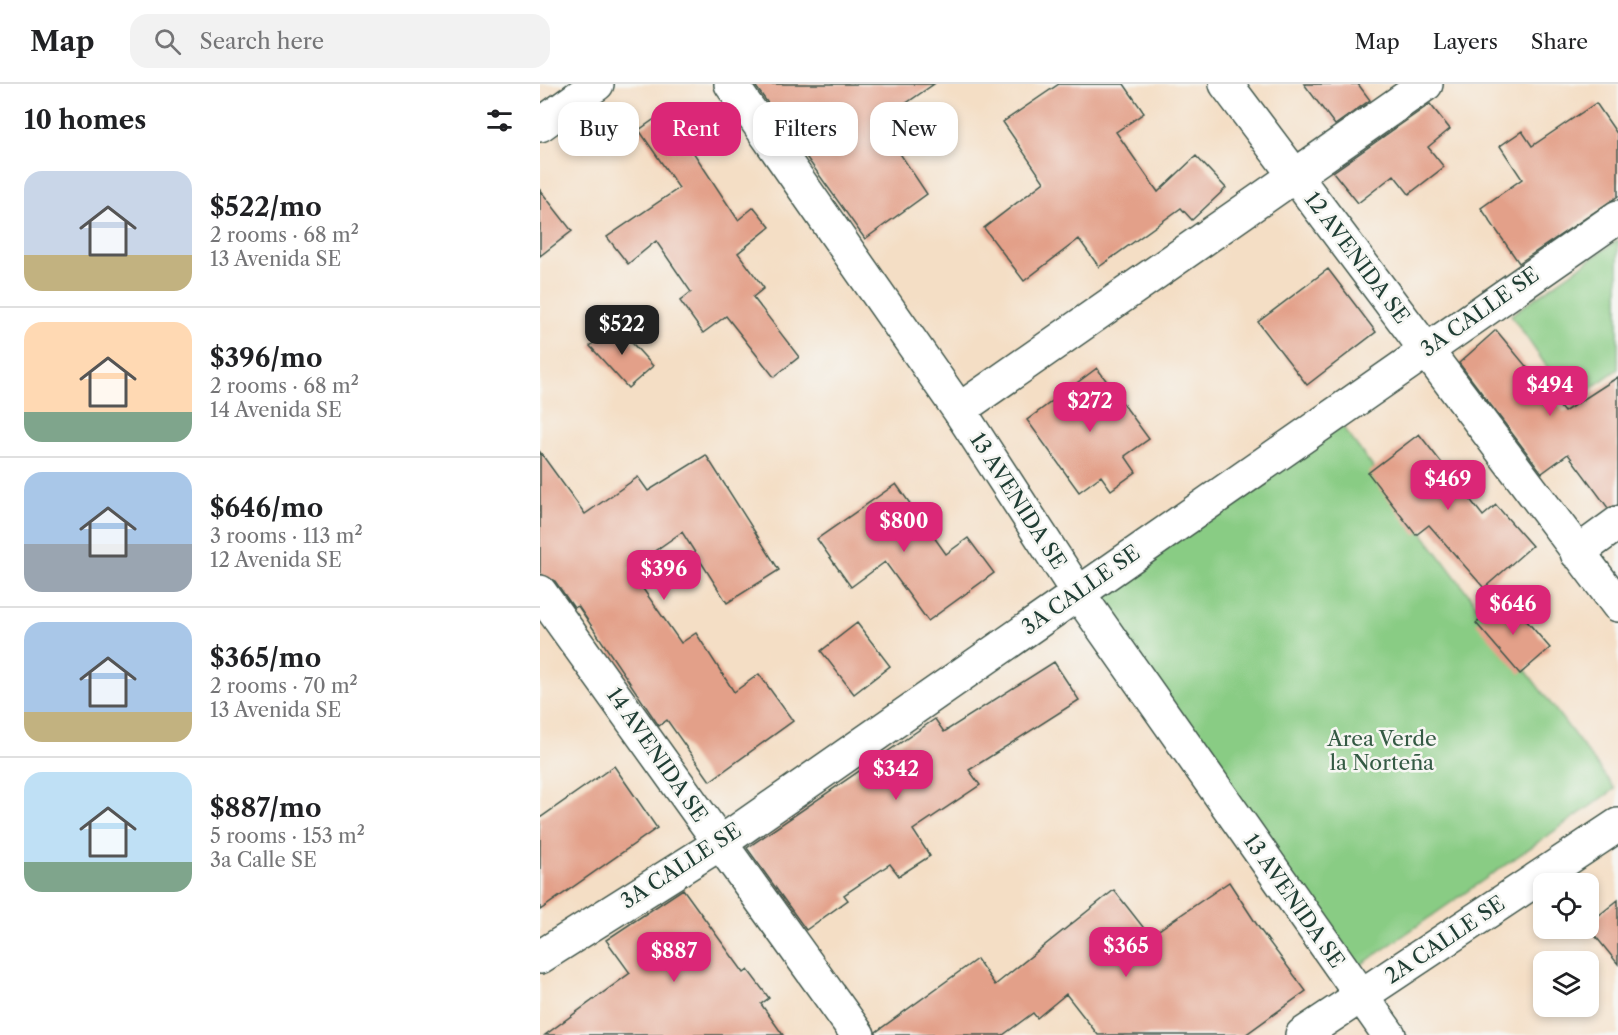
<!DOCTYPE html>
<html lang="en">
<head>
<meta charset="utf-8">
<style>
  :root { --surface:#fff; --page:#f2f2f2; --text:#202124; --muted:#757577; --line:#e0e0e0; --accent:#db2777 }
  body { margin:0; font-family:"Libre Caslon Text",serif; background:var(--page); color:var(--text); height:100vh; display:flex; flex-direction:column; font-size:22px; white-space:nowrap }
  * { box-sizing:border-box; margin:0 }
  p { font-size:20px; color:var(--muted) }
  .icon { flex:none; width:33px; height:33px; fill:none; stroke:currentColor; stroke-width:2; stroke-linecap:round; stroke-linejoin:round }
  .map { position:relative; flex:1; overflow:hidden }
  .drawer { display:flex; flex-direction:column; background:var(--surface); width:540px }
  .drawer>* { flex:none }
  .top-card { position:absolute; left:18px; top:18px; width:570px; height:54px; display:flex; gap:12px }
  .controls { position:absolute; left:993px; top:789px; display:grid; gap:12px }
  .controls a { display:grid; place-items:center; width:66px; height:66px; border-radius:12px; background:var(--surface); box-shadow:0 3px 9px #0003; font-size:30px }
  .price { position:absolute; translate:-50% -51px; padding:0 14px; border-radius:12px; background:var(--accent); color:#fff; font-size:20px; line-height:39px; filter:drop-shadow(0 2px 3px #0008) }
  .price::after { content:''; position:absolute; left:50%; top:36px; width:18px; height:14px; margin-left:-9px; background:inherit; clip-path:polygon(0 0,100% 0,50% 100%) }
  .price.on { background:#222; color:#fff }
  ul { padding:0; list-style:none }
  li { display:flex; align-items:center; gap:18px; height:150px; padding:0 24px }
  li+li { border-top:2px solid var(--line) }
  li span { display:grid; place-items:center; flex:none; width:168px; height:120px; border-radius:18px; color:#555 }
  li>.icon { margin-inline-start:auto }
  span .icon { width:72px; height:72px; fill:#fffc; stroke-width:1 }
  li b { font-size:26px }
  h2 { display:flex; justify-content:space-between; align-items:center; height:72px; padding:0 24px; font-size:26px }
  .chip { padding:0 21px; border-radius:18px; background:var(--surface); box-shadow:0 3px 9px #0003; font-size:21px; line-height:54px }
  .chip.on { background:var(--accent); color:#fff }
  header { display:flex; align-items:center; gap:36px; box-sizing:border-box; height:84px; padding:0 30px; background:var(--surface); border-bottom:2px solid var(--line) }
  header strong { font-size:28px }
  nav { display:flex; gap:33px; margin-inline-start:auto; font-size:21px }
  .search { width:420px; height:54px; background:var(--page); display:flex; align-items:center; gap:15px; box-sizing:border-box; padding:0 21px; border-radius:18px; color:var(--muted); font-size:22px }
  main { display:flex; flex:1; min-height:0 }
  .map>svg:first-child { display:block }
  .green { fill:#89cc84; stroke:#54845c; stroke-width:1.5 }
  .building { fill:#e3a089 }
  .lines { fill:none; stroke-linecap:round; stroke-linejoin:round }
  .minor-casing { stroke:#3f554a; stroke-width:36 }
  .minor { stroke:#fff; stroke-width:33 }
  .labels { text-anchor:middle; stroke-width:5; stroke-linejoin:round; paint-order:stroke }
  .street-label { font-size:21px; fill:#1f3d34; stroke:#f6f6f2 }
  .park-label { font-size:21px; fill:#345a44; stroke:#f6f6f2 }
</style>
</head>
<body>
<header>
<strong>Map</strong>
<div class="search"><svg class="icon" aria-label="search" viewBox="0 0 24 24"><circle cx="10" cy="10" r="6"/><path d="M15 15l6 6"/></svg>Search here</div>
<nav><a>Map</a><a>Layers</a><a>Share</a></nav>
</header>
<main>
<section class="drawer">
<h2>10 homes<svg class="icon" aria-label="filters" viewBox="0 0 24 24"><path d="M4 7h16M4 17h16"/><circle cx="9" cy="7" r="2"/><circle cx="15" cy="17" r="2"/></svg></h2>
<ul>
<li><span style="background:linear-gradient(#c9d6e8 70%,#c2b280 0)"><svg class="icon" aria-label="home" viewBox="0 0 24 24"><path d="M3 11l9-7 9 7M6 9v11h12V9"/></svg></span><div><b>$522/mo</b><p>2 rooms · 68 m²</p><p>13 Avenida SE</p></div></li>
<li><span style="background:linear-gradient(#ffd9b3 75%,#7fa58c 0)"><svg class="icon" aria-label="home" viewBox="0 0 24 24"><path d="M3 11l9-7 9 7M6 9v11h12V9"/></svg></span><div><b>$396/mo</b><p>2 rooms · 68 m²</p><p>14 Avenida SE</p></div></li>
<li><span style="background:linear-gradient(#a9c7e8 60%,#9aa5b1 0)"><svg class="icon" aria-label="home" viewBox="0 0 24 24"><path d="M3 11l9-7 9 7M6 9v11h12V9"/></svg></span><div><b>$646/mo</b><p>3 rooms · 113 m²</p><p>12 Avenida SE</p></div></li>
<li><span style="background:linear-gradient(#a9c7e8 75%,#c2b280 0)"><svg class="icon" aria-label="home" viewBox="0 0 24 24"><path d="M3 11l9-7 9 7M6 9v11h12V9"/></svg></span><div><b>$365/mo</b><p>2 rooms · 70 m²</p><p>13 Avenida SE</p></div></li>
<li><span style="background:linear-gradient(#bfe0f5 75%,#7fa58c 0)"><svg class="icon" aria-label="home" viewBox="0 0 24 24"><path d="M3 11l9-7 9 7M6 9v11h12V9"/></svg></span><div><b>$887/mo</b><p>5 rooms · 153 m²</p><p>3a Calle SE</p></div></li>
</ul>
</section>
<div class="map">
<svg width="1078" height="951" viewBox="0 0 1078 951">
  <rect width="100%" height="100%" fill="#f6f6f2"/>
  <filter id="ink" filterUnits="userSpaceOnUse"><feTurbulence type="fractalNoise" baseFrequency=".0167" numOctaves="2"/><feDisplacementMap in="SourceGraphic" scale="12" xChannelSelector="R" yChannelSelector="G"/><feConvolveMatrix kernelMatrix="1 2 1 2 8 2 1 2 1" color-interpolation-filters="sRGB"/></filter>
  <filter id="wash" filterUnits="userSpaceOnUse"><feTurbulence type="fractalNoise" baseFrequency=".008" numOctaves="4" result="noise"/><feDisplacementMap in="SourceGraphic" scale="24" xChannelSelector="R" yChannelSelector="G"/><feGaussianBlur stdDeviation="1.35" result="paint"/><feColorMatrix in="noise" values="0 0 0 0 0 0 0 0 0 0 0 0 0 0 0 0 0 1.4 0 .05"/><feComposite in="paint" operator="in"/></filter>
  <g filter="url(#wash)">
    <rect width="100%" height="100%" fill="#f4dec5"/>
    <path class="green" d="M 1078,156 L 1078,285 L 1031,318 L 971,231 Z
      M 802,342 L 1075,705 L 802,894 L 538,515 Z"/>
    <g id="blocks">
      <path class="building" d="M 214,0 L 394,0 L 339,38 L 387,110 L 325,155 Z
        M 519,0 L 584,0 L 604,29 L 576,48 L 618,108 L 656,72 L 686,104 L 652,136 L 641,124 L 559,183 L 539,155 L 484,197 L 444,144 L 504,98 L 463,38 Z
        M 764,0 L 818,0 L 830,16 L 795,41 Z
        M 1056,19 L 1078,51 L 1078,112 L 979,179 L 941,124 L 982,95 L 960,62 L 982,47 L 992,62 Z
        M 890,20 L 910,45 L 888,63 L 904,83 L 869,110 L 854,91 L 818,119 L 793,88 Z
        M 126,27 L 198,136 L 214,123 L 230,143 L 198,169 L 224,204 L 213,213 L 259,273 L 234,293 L 186,232 L 163,249 L 140,217 L 151,208 L 116,157 L 88,180 L 67,153 L 139,104 L 99,46 Z
        M 0,106 L 32,147 L 0,172 Z
        M 788,185 L 836,248 L 767,301 L 718,238 Z
        M 75,240 L 113,282 L 88,304 L 50,262 Z
        M 956,246 L 1024,328 L 1078,293 L 1078,421 L 1068,424 L 1028,370 L 1002,389 L 919,279 Z
        M 557,284 L 609,355 L 585,372 L 596,388 L 571,406 L 561,392 L 539,408 L 487,336 Z
        M 879,350 L 943,432 L 956,421 L 992,462 L 944,504 L 889,441 L 876,451 L 828,389 Z
        M 0,368 L 45,430 L 98,393 L 108,407 L 166,371 L 239,486 L 187,519 L 142,448 L 89,485 L 141,559 L 156,549 L 194,608 L 219,590 L 253,637 L 170,697 L 127,636 L 119,642 L 38,522 L 34,524 L 15,497 L 0,490 Z
        M 356,400 L 406,470 L 428,454 L 454,489 L 388,537 L 345,478 L 311,503 L 277,455 Z
        M 966,513 L 1010,564 L 980,590 L 936,539 Z
        M 317,539 L 350,582 L 314,610 L 281,567 Z
        M 514,578 L 539,616 L 429,686 L 440,701 L 373,746 L 390,772 L 359,792 L 350,780 L 304,811 L 308,816 L 266,846 L 207,764 L 395,635 L 404,648 Z
        M 74,682 L 117,744 L 0,826 L 0,734 Z
        M 689,798 L 721,847 L 766,907 L 705,951 L 558,951 L 526,910 L 497,934 L 493,929 L 463,951 L 336,951 L 336,948 L 437,875 L 455,901 L 574,806 L 610,852 Z
        M 143,805 L 204,889 L 208,886 L 229,914 L 221,920 L 243,951 L 5,951 L 90,889 L 66,856 Z
        M 1078,816 L 1078,880 L 1048,843 L 1048,840 Z"/>
    </g>
  </g>
  <g filter="url(#ink)">
    <use href="#blocks" fill-opacity="0" stroke="#3f554a" stroke-width="1.5"/>
    <g class="lines">
      <g class="minor-casing">
        <path id="minor" d="M 191,0 L 419,326 L 538,509 L 849,951
          M 686,0 L 1078,521
          M 0,41 L 57,0
          M 419,326 L 886,0
          M 1037,469 L 1078,439
          M 0,508 L 318,951
          M 0,873 L 179,760 L 1078,133
          M 762,951 L 1078,741"/>
      </g>
      <use href="#minor" class="minor"/>
    </g>
  </g>
  <g class="labels">
    <g class="street-label">
      <text transform="translate(817 174) rotate(53)" y="7">12 AVENIDA SE</text>
      <text transform="translate(940 228) rotate(-35)" y="7">3A CALLE SE</text>
      <text transform="translate(478 417) rotate(57)" y="7">13 AVENIDA SE</text>
      <text transform="translate(541 506) rotate(-35)" y="7">3A CALLE SE</text>
      <text transform="translate(117 671) rotate(55)" y="7">14 AVENIDA SE</text>
      <text transform="translate(141 782) rotate(-33)" y="7">3A CALLE SE</text>
      <text transform="translate(754 817) rotate(55)" y="7">13 AVENIDA SE</text>
      <text transform="translate(905 856) rotate(-34)" y="7">2A CALLE SE</text>
    </g>
    <g class="park-label">
      <text x="842" y="662">Area Verde<tspan x="842" dy="24">la Norteña</tspan></text>
    </g>
  </g>
</svg>
<div class="controls">
<a><svg class="icon" aria-label="locate" viewBox="0 0 24 24"><circle cx="12" cy="12" r="6"/><path d="M12 2v4M12 18v4M2 12h4M18 12h4"/></svg></a>
<a><svg class="icon" aria-label="layers" viewBox="0 0 24 24"><path d="M12 4l9 5-9 5-9-5zM3 14l9 5 9-5"/></svg></a>
</div>
<b class="price on" style="left:82px;top:272px">$522</b>
<b class="price" style="left:1010px;top:333px">$494</b>
<b class="price" style="left:550px;top:349px">$272</b>
<b class="price" style="left:908px;top:427px">$469</b>
<b class="price" style="left:364px;top:469px">$800</b>
<b class="price" style="left:124px;top:517px">$396</b>
<b class="price" style="left:973px;top:552px">$646</b>
<b class="price" style="left:356px;top:717px">$342</b>
<b class="price" style="left:586px;top:894px">$365</b>
<b class="price" style="left:134px;top:899px">$887</b>
<div class="top-card">
<a class="chip">Buy</a>
<a class="chip on">Rent</a>
<a class="chip">Filters</a>
<a class="chip">New</a>
</div>
</div>
</main>
</body>
</html>
